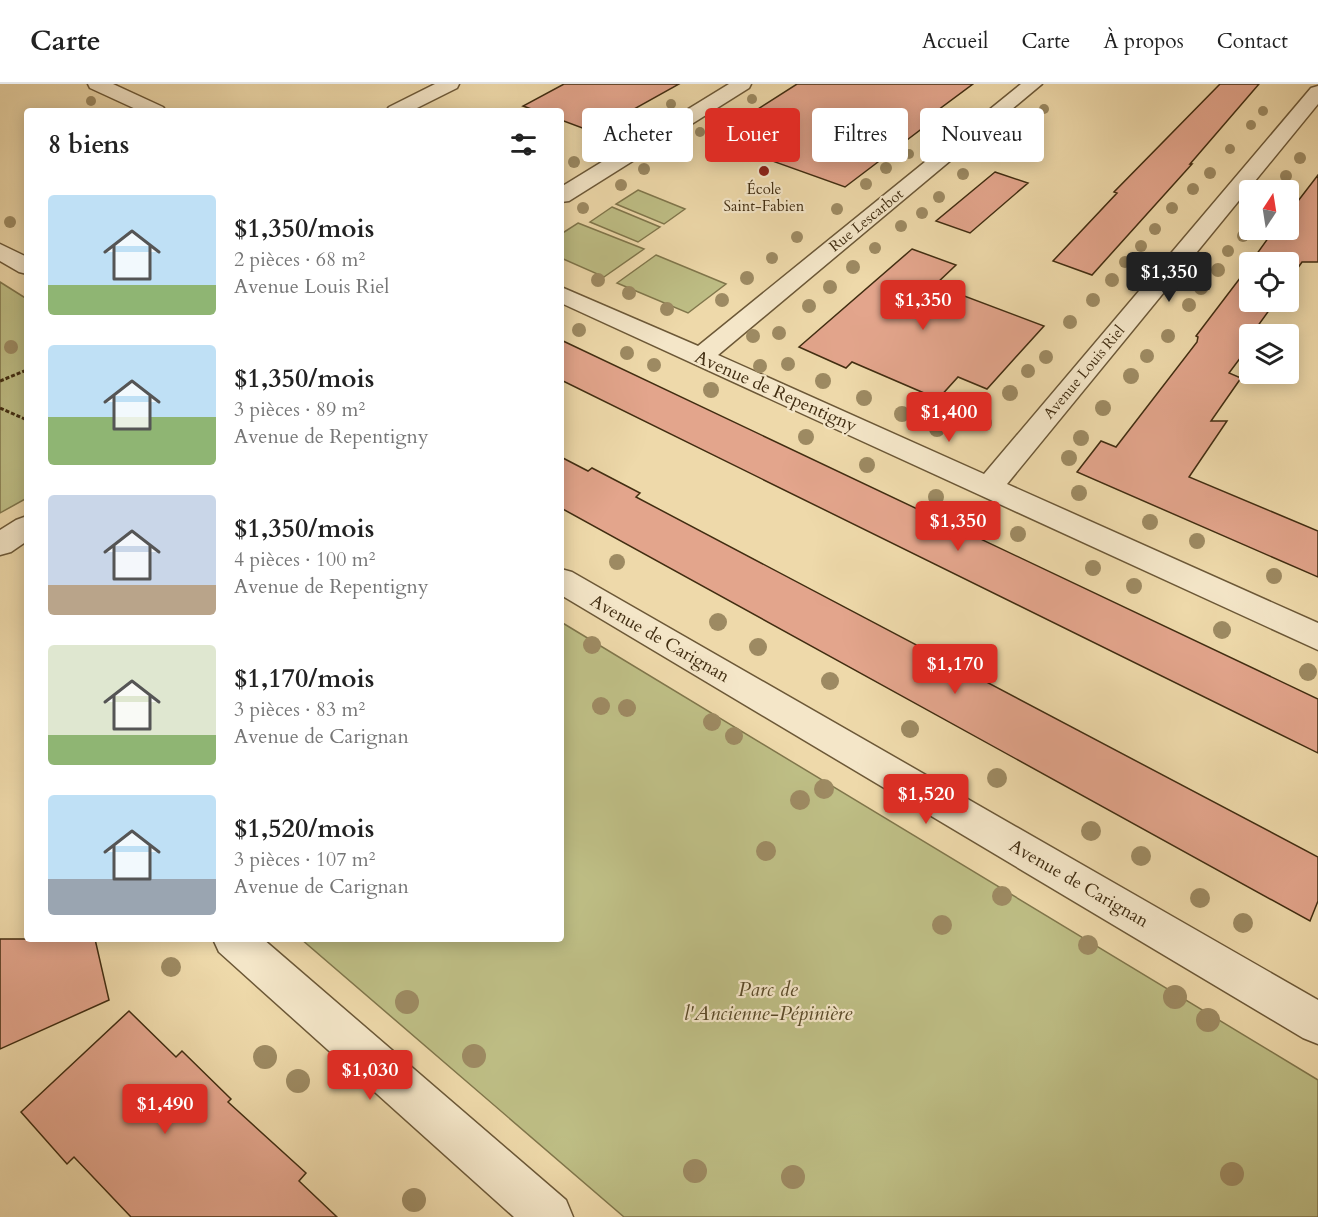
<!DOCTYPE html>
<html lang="fr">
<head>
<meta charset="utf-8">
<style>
  :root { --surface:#fff; --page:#f2f2f2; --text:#222; --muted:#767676; --line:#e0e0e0; --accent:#d93025 }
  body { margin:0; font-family:Cardo,serif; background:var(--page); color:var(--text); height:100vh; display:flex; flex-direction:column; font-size:22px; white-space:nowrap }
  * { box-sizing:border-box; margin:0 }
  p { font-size:20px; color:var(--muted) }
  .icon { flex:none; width:33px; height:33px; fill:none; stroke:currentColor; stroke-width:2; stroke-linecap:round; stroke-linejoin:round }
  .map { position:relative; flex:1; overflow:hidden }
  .sheet { position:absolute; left:24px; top:24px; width:540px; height:834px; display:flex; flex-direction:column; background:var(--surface); border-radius:6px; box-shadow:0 3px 15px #0003 }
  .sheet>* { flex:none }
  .banner { position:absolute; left:582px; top:24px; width:570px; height:54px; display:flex; gap:12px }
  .needle { width:39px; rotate:12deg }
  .buttons { position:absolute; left:1239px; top:96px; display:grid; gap:12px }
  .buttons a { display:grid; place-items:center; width:60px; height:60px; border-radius:6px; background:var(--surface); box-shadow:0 3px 15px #0003; font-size:30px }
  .price { position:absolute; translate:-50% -51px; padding:0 14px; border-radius:6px; background:var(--accent); color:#fff; font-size:20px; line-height:39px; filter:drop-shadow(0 2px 3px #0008) }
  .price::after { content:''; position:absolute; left:50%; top:36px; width:18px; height:14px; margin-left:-9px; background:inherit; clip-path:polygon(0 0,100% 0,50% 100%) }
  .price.on { background:#222; color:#fff }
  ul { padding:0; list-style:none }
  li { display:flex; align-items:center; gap:18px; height:150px; padding:0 24px }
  li span { display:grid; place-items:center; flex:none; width:168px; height:120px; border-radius:6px; color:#555 }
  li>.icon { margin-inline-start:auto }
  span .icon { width:72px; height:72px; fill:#fffc; stroke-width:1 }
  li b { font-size:26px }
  h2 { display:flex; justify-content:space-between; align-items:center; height:72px; padding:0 24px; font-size:26px }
  .tag { padding:0 21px; border-radius:6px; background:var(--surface); box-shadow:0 3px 15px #0003; font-size:21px; line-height:54px }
  .tag.on { background:var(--accent); color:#fff }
  header { display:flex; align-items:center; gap:36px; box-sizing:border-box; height:84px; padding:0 30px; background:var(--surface); border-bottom:2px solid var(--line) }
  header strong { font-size:28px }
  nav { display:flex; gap:33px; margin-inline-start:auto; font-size:21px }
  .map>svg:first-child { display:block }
  .green { fill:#bebe85; stroke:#80764b; stroke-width:1.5 }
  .building { fill:#e3a58c; stroke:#412d11; stroke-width:1.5 }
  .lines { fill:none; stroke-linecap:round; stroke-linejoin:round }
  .minor-casing { stroke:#6c5837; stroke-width:3 }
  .path { stroke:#412d11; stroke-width:3; stroke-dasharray:4 2; stroke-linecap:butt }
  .minor { fill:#f4e6c8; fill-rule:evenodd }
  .tree { fill:#9d8a62 }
  .poi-dot { fill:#8f2418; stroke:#f4e6c8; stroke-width:2 }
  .labels { text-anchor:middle; stroke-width:4.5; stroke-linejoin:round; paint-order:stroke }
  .far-poi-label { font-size:15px; fill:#412d11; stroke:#f4e6c8 }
  .far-street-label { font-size:15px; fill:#412d11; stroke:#f4e6c8 }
  .street-label { font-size:18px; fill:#412d11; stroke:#f4e6c8 }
  .near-park-label { font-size:21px; font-style:italic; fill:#5a4a28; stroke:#f4e6c8 }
</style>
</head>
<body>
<header>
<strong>Carte</strong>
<nav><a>Accueil</a><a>Carte</a><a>À propos</a><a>Contact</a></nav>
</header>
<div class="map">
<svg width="1318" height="1133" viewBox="0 0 1318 1133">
  <rect width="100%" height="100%" fill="#eed9aa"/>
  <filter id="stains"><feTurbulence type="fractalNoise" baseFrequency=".00333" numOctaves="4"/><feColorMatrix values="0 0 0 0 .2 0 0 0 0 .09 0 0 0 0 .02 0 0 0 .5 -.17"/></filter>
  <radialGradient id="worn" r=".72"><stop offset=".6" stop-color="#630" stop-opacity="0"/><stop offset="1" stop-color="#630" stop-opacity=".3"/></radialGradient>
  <path class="green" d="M 638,106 L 685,125 L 664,140 L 616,120 Z
    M 612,123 L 660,143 L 638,158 L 590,138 Z
    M 578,139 L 644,165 L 604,193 L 561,174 L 561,150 Z
    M 656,171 L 726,200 L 688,229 L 617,199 Z
    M 0,198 L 27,215 L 27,414 L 0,429 Z
    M 561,538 L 1318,996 L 1318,1133 L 624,1133 L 301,855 L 561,855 Z"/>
  <path class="building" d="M 564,0 L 679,0 L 593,48 L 561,36 L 561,27 L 537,27 L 523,22 Z
    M 797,0 L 973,0 L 922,38 L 928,40 L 845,103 L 711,55 Z
    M 1220,0 L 1259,0 L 1190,80 L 1192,80 L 1092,191 L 1053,177 L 1117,109 L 1114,108 Z
    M 995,88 L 1028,99 L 970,149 L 936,137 Z
    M 1318,91 L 1318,178 L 1302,178 L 1288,198 L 1288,178 L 1251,178 L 1274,146 L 1288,146 L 1288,130 Z
    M 912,165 L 956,181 L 935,201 L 1044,242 L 987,305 L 958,293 L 938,315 L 852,278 L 846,284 L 799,263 Z
    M 1250,181 L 1250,218 L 1275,218 L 1252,250 L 1250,250 L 1250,261 L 1229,289 L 1241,294 L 1211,337 L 1227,337 L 1189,393 L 1318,447 L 1318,493 L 1077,388 L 1101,357 L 1116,363 L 1197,258 L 1198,253 L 1196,252 Z
    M 561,256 L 1318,615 L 1318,669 L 561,296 Z
    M 561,373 L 588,387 L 592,384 L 640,409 L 636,413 L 1318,773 L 1318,817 L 1310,837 L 561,424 Z
    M 0,855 L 95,855 L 109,916 L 0,965 Z
    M 129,927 L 176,973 L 182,967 L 231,1015 L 228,1018 L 306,1089 L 299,1097 L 337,1133 L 131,1133 L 74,1073 L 67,1080 L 21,1028 Z"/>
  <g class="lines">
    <g class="minor-casing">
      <path id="minor" d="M 88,0 L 113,0 L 163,23 L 166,27 L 140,27 L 90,4 Z
        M 435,0 L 459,0 L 457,4 L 411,27 L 386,27 L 389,23 Z
        M 729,0 L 751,0 L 749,4 L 569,117 L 561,118 L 561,103 Z
        M 1021,0 L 1042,0 L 718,271 L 984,390 L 1311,4 L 1318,2 L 1318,20 L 1007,400 L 1318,539 L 1318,566 L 561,219 L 561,203 L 698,262 Z
        M 0,160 L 27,173 L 27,190 L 19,188 L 0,177 Z
        M 27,432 L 27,457 L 11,468 L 0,471 L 0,446 L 16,436 Z
        M 561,485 L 572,488 L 1318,916 L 1318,960 L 1303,954 L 561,511 Z
        M 213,855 L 263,855 L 566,1116 L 573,1133 L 514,1133 L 219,868 Z"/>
    </g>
    <path class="path" d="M 0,297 L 27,286
      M 0,324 L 27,336"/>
    <use href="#minor" class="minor"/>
  </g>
  <g class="tree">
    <circle cx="752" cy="15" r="5"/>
    <circle cx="91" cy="17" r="5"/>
    <circle cx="671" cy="20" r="5"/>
    <circle cx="1044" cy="25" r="5"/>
    <circle cx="1263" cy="27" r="5"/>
    <circle cx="650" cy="32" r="5"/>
    <circle cx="728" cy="32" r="5"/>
    <circle cx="1028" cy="37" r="5"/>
    <circle cx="942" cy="41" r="5"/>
    <circle cx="1251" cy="41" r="5"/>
    <circle cx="627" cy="47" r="5"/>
    <circle cx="700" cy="48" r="5"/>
    <circle cx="1014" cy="49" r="5"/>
    <circle cx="600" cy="63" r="5"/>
    <circle cx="680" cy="63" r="5"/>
    <circle cx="1230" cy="65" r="5"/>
    <circle cx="909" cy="70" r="5"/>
    <circle cx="1300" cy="74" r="6"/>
    <circle cx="574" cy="78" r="6"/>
    <circle cx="886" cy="84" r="6"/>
    <circle cx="644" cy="85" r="6"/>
    <circle cx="1210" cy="89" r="6"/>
    <circle cx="963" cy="90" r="6"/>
    <circle cx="1286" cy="92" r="6"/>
    <circle cx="866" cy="100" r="6"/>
    <circle cx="621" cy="101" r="6"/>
    <circle cx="1193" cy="105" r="6"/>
    <circle cx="939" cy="113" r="6"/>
    <circle cx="583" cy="124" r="6"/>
    <circle cx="1172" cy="124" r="6"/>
    <circle cx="837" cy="125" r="6"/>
    <circle cx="922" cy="129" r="6"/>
    <circle cx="10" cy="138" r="6"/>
    <circle cx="901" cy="142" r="6"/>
    <circle cx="1155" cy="145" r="6"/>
    <circle cx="1243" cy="152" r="6"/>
    <circle cx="797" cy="153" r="6"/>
    <circle cx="1141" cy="162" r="6"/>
    <circle cx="875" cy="164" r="6"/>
    <circle cx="1228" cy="167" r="6"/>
    <circle cx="772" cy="174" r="6"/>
    <circle cx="1125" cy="178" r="6"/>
    <circle cx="853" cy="183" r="7"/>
    <circle cx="1218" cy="186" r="7"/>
    <circle cx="747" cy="194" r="7"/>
    <circle cx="598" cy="196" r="7"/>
    <circle cx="1112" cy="196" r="7"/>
    <circle cx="830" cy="203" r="7"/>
    <circle cx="1201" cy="204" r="7"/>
    <circle cx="629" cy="209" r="7"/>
    <circle cx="722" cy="216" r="7"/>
    <circle cx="1093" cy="216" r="7"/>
    <circle cx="1189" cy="221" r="7"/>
    <circle cx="809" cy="222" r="7"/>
    <circle cx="667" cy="225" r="7"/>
    <circle cx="1070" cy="238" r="7"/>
    <circle cx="579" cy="246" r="7"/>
    <circle cx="779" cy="249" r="7"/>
    <circle cx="753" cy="252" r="7"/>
    <circle cx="1168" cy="252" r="7"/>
    <circle cx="11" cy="263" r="7"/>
    <circle cx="627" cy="269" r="7"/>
    <circle cx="1147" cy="272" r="7"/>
    <circle cx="1046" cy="273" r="7"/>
    <circle cx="788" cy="280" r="7"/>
    <circle cx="654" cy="281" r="7"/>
    <circle cx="760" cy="282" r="7"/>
    <circle cx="1028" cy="287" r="7"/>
    <circle cx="1131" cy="292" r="8"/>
    <circle cx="823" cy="297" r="8"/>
    <circle cx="711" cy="306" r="8"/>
    <circle cx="1010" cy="309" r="8"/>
    <circle cx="864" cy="314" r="8"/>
    <circle cx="1103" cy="324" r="8"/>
    <circle cx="902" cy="330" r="8"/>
    <circle cx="984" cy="339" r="8"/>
    <circle cx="937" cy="345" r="8"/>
    <circle cx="806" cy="353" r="8"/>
    <circle cx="1081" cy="354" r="8"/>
    <circle cx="1069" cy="374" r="8"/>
    <circle cx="867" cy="381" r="8"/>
    <circle cx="1079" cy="409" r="8"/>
    <circle cx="936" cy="413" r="8"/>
    <circle cx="982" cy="434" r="8"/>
    <circle cx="1150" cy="438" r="8"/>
    <circle cx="1018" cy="450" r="8"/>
    <circle cx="1197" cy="457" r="8"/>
    <circle cx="617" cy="478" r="8"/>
    <circle cx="1093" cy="484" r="8"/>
    <circle cx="1274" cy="492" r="8"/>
    <circle cx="1134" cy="502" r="8"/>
    <circle cx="718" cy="538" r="9"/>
    <circle cx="1222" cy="546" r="9"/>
    <circle cx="592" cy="561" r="9"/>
    <circle cx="758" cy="563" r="9"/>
    <circle cx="1308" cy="588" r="9"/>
    <circle cx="830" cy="597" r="9"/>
    <circle cx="601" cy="622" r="9"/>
    <circle cx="627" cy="624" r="9"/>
    <circle cx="712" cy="638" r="9"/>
    <circle cx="910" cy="645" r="9"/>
    <circle cx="734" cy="652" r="9"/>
    <circle cx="997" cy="694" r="10"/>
    <circle cx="824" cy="705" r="10"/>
    <circle cx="800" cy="716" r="10"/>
    <circle cx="1091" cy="747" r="10"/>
    <circle cx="766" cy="767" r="10"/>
    <circle cx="1141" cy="772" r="10"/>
    <circle cx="1002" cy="812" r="10"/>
    <circle cx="1200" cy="814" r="10"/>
    <circle cx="1243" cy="839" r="10"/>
    <circle cx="942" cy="841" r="10"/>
    <circle cx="1088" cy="861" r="10"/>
    <circle cx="171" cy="883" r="10"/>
    <circle cx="1175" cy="913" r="12"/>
    <circle cx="407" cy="918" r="12"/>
    <circle cx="1208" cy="936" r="12"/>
    <circle cx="474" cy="972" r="12"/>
    <circle cx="265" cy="973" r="12"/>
    <circle cx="298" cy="997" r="12"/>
    <circle cx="695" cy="1087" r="12"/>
    <circle cx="1232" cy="1090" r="12"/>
    <circle cx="793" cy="1093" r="12"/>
    <circle cx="414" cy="1116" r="12"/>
  </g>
  <circle class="poi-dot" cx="764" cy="87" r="6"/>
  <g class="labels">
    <g class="far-poi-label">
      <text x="764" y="110">École<tspan x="764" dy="17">Saint-Fabien</tspan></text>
    </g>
    <g class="far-street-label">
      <text transform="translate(866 136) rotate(-39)" y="5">Rue Lescarbot</text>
      <text transform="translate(1084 288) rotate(-50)" y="5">Avenue Louis Riel</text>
    </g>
    <g class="street-label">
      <text transform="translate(776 307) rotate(24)" y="6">Avenue de Repentigny</text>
      <text transform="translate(660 554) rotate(30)" y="6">Avenue de Carignan</text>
      <text transform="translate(1079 799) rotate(30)" y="6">Avenue de Carignan</text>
    </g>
    <g class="near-park-label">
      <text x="768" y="912">Parc de<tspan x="768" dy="24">l'Ancienne-Pépinière</tspan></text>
    </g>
  </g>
  <rect width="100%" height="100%" filter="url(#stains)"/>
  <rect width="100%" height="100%" fill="url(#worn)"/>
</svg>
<div class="buttons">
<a><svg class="needle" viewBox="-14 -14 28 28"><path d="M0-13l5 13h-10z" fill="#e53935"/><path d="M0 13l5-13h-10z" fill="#767676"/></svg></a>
<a><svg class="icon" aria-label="locate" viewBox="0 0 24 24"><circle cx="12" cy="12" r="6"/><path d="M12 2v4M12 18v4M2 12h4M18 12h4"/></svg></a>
<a><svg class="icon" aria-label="layers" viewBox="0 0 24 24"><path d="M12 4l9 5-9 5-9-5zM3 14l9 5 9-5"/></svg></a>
</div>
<b class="price on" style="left:1169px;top:219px">$1,350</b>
<b class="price" style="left:923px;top:247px">$1,350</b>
<b class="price" style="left:949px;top:359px">$1,400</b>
<b class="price" style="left:958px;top:468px">$1,350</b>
<b class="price" style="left:955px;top:611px">$1,170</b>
<b class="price" style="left:926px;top:741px">$1,520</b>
<b class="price" style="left:370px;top:1017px">$1,030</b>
<b class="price" style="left:165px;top:1051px">$1,490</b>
<div class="banner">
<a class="tag">Acheter</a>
<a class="tag on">Louer</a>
<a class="tag">Filtres</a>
<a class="tag">Nouveau</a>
</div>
<section class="sheet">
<h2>8 biens<svg class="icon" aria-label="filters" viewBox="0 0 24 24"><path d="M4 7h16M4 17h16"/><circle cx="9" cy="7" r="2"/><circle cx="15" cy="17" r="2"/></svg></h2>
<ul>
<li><span style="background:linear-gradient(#bfe0f5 75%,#8fb573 0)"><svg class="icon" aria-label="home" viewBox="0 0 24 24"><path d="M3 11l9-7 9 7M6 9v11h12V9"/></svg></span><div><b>$1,350/mois</b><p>2 pièces · 68 m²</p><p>Avenue Louis Riel</p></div></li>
<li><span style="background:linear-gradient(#bfe0f5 60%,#8fb573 0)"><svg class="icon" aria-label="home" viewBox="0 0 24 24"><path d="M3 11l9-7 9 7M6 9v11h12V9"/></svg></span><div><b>$1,350/mois</b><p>3 pièces · 89 m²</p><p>Avenue de Repentigny</p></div></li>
<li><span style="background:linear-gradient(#c9d6e8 75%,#b9a48a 0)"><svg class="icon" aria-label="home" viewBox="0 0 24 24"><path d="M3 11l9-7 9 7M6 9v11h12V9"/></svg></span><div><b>$1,350/mois</b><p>4 pièces · 100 m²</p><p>Avenue de Repentigny</p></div></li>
<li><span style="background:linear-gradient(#dfe7d0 75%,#8fb573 0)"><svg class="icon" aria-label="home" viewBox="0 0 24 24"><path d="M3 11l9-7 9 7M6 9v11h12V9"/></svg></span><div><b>$1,170/mois</b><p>3 pièces · 83 m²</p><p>Avenue de Carignan</p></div></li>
<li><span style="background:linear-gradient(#bfe0f5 70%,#9aa5b1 0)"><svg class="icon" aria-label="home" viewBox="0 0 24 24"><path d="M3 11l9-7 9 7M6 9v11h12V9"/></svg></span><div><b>$1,520/mois</b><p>3 pièces · 107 m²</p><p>Avenue de Carignan</p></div></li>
</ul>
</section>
</div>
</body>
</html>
